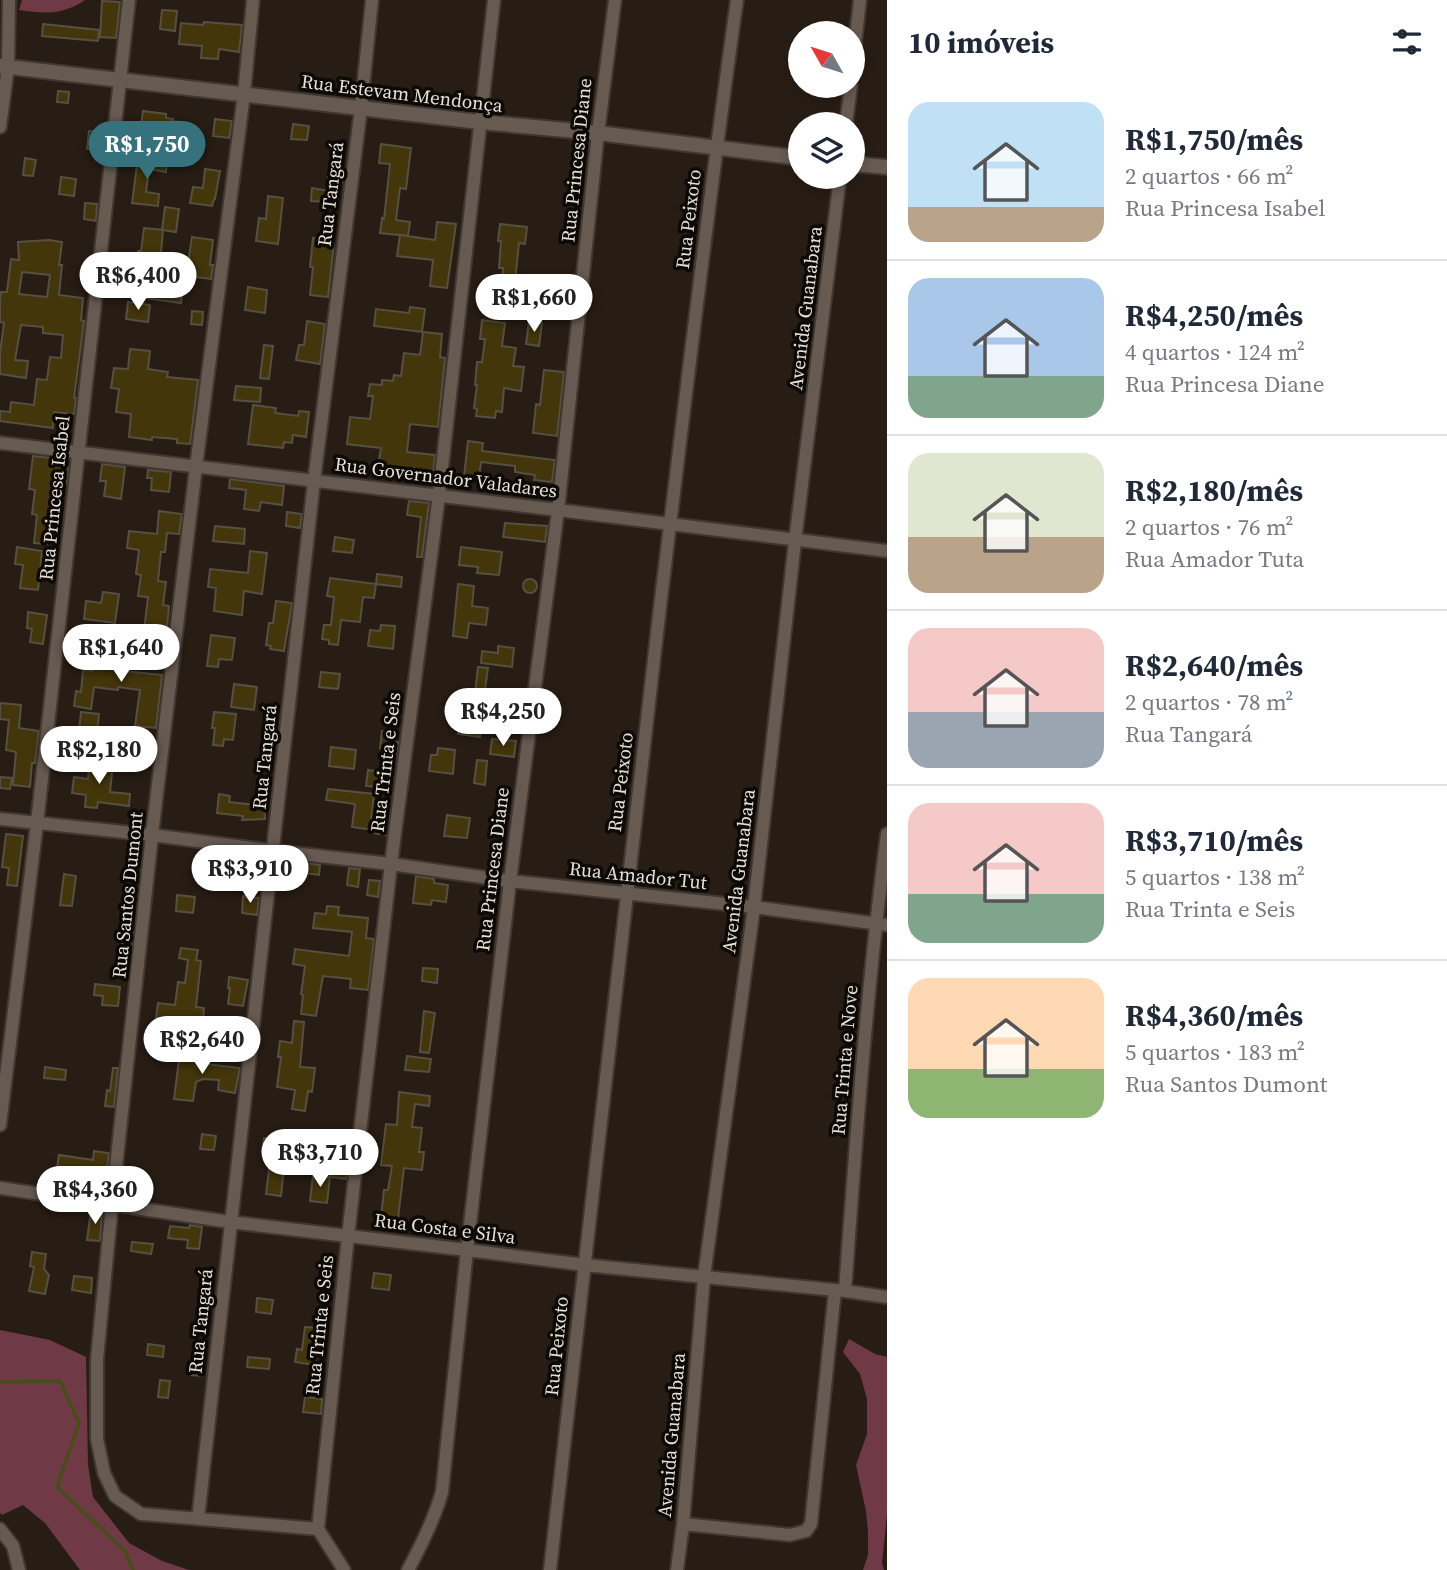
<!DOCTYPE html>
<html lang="pt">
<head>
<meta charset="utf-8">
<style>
  :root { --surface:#fff; --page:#f6f6f7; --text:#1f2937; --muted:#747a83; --line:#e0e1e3; --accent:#36727d }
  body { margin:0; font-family:"Source Serif 4",serif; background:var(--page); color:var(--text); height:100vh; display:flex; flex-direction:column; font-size:26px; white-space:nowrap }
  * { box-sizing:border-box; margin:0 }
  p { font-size:23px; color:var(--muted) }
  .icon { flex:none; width:38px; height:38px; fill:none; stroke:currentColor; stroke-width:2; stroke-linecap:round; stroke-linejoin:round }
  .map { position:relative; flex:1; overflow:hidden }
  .panel { display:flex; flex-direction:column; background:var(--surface); width:560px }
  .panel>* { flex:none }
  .needle { width:46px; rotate:309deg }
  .controls { position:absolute; left:788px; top:21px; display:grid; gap:14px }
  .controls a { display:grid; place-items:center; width:77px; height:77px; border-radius:50%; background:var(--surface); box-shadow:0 4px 10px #0003; font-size:35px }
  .price { position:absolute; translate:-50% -60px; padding:0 16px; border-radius:24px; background:#fff; color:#222; font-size:23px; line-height:46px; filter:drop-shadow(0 2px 4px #0008) }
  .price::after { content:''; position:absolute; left:50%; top:42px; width:21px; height:16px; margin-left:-10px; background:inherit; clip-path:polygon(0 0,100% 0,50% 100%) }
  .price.active { background:var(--accent); color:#fff }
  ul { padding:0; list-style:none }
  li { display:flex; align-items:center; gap:21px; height:175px; padding:0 21px }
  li+li { border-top:2px solid var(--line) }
  li span { display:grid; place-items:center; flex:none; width:196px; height:140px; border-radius:21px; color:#555 }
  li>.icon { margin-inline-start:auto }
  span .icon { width:84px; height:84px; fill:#fffc; stroke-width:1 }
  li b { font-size:30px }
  h2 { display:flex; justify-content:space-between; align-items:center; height:84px; padding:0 21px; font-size:30px }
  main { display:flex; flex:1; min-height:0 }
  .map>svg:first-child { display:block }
  .forest { fill:#6f3a45 }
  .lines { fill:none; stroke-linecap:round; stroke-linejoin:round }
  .stream { stroke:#464e18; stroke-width:3.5 }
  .building { fill:#44360b; stroke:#555042; stroke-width:2; fill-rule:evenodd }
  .minor-casing { stroke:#3f3732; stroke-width:16 }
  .tertiary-casing { stroke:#3f3732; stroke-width:18 }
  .minor { stroke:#675a50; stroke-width:12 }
  .tertiary { stroke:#675a50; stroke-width:14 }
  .labels { text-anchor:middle; stroke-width:7; stroke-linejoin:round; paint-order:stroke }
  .street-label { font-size:19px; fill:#e7e0da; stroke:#0d0905 }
</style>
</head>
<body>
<main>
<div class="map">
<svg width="887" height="1570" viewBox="0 0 887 1570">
  <rect width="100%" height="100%" fill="#281d14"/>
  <path class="forest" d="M 22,0 L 85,0 C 63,15 45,14 19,10 Z
    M 0,1330 L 50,1340 L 86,1357 L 88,1465 L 93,1497 L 129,1543 L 162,1561 L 189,1570 L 80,1570 L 45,1523 L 23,1505 L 2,1515 L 0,1513 Z
    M 849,1339 L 875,1354 L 887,1357 L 887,1515 L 882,1563 L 884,1570 L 863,1570 L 868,1555 L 868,1532 L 866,1511 L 856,1465 L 867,1434 L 867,1399 L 860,1374 L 843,1352 Z"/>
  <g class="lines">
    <path class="stream" d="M 0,1382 L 60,1381 L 79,1423 L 57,1487 L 125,1551 L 133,1570"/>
  </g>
  <path class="building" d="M 102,1 L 120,2 L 116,38 L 100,37 Z
    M 162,10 L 177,11 L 175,31 L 160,29 Z
    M 204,22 L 242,25 L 239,52 L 219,49 L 218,59 L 201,58 L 202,46 L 179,44 L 181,23 L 203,25 Z
    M 43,24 L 99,30 L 98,41 L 42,36 Z
    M 58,91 L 69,92 L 68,103 L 57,102 Z
    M 143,111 L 166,114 L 166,118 L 173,119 L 172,121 L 188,123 L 186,139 L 163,136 L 164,129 L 141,126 Z
    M 215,119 L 232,121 L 229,138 L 213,136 Z
    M 293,124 L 309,126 L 307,140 L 291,139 Z
    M 89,131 L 105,133 L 103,151 L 87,149 Z
    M 179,139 L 195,140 L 193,164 L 177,161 Z
    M 381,144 L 411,148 L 406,189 L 400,188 L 396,220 L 410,222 L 408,236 L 380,233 L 382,218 L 384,219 L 390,164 L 379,163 Z
    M 138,157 L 167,160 L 166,172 L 149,169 L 146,192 L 159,194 L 158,206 L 132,203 Z
    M 25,158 L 36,160 L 33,176 L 23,175 Z
    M 329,167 L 344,169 L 343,182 L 328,180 Z
    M 205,169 L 220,171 L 215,199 L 214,199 L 212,206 L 190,203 L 193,187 L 203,188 Z
    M 61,177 L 76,179 L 74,196 L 59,194 Z
    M 312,188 L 329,191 L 327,202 L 311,201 Z
    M 268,196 L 283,198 L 278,244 L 256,241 L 259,218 L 266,219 Z
    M 85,203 L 97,204 L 96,221 L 84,219 Z
    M 165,207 L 179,209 L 176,232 L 162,230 Z
    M 437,222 L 456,224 L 447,288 L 430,286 L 433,260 L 397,256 L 400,235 L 435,240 Z
    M 500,224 L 527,227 L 525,244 L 519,243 L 515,282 L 502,281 L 503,268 L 499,268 L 501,241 L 498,241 Z
    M 144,228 L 163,230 L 161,253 L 168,254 L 165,277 L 183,279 L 181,303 L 144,298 L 148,270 L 136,268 L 138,251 L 141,251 Z
    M 192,237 L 213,240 L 210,265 L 213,265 L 211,279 L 186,276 Z
    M 313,238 L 334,243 L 328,297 L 310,295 L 313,267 L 310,267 Z
    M 49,240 L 62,242 L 59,265 L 62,265 L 59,295 L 83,298 L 81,320 L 84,321 L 74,398 L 76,398 L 74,414 L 54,412 L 53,428 L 0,421 L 0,411 L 10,412 L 11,402 L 34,405 L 37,379 L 47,380 L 50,357 L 61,358 L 63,335 L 43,333 L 43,327 L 21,325 L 15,360 L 28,361 L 26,378 L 0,374 L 0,353 L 4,323 L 0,322 L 0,298 L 1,292 L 7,292 L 11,259 L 19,260 L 18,242 ZM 22,272 L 50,275 L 47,297 L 19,294 Z
    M 534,275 L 560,278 L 557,296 L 532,293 Z
    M 248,287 L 267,290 L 265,313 L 245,310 Z
    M 128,302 L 150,305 L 148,322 L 126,319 Z
    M 410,307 L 425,309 L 422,332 L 374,326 L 376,309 L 409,313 Z
    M 192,311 L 203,312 L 202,325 L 191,324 Z
    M 482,320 L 505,323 L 502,346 L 516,348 L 513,366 L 524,367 L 521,391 L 504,388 L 502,412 L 496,411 L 495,418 L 476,416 L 477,409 L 474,408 L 477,385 L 475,385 L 477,362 L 482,362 L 485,339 L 480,339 Z
    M 307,321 L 325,324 L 320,364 L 296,360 L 299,345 L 304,345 Z
    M 529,321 L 542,323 L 539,346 L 526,344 Z
    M 423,332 L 442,334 L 440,357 L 445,358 L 438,427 L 410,424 L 407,452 L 435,455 L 433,474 L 378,467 L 381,448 L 347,444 L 350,417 L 370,419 L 373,396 L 368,396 L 370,384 L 382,385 L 382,380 L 393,381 L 394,375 L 401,376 L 404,353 L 420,355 Z
    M 264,345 L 273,346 L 269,379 L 260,378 Z
    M 130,349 L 150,351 L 148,369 L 168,372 L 167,377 L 198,380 L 190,444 L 177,443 L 177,439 L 152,437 L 152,440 L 129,437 L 131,414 L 116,412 L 119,389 L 111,388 L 114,368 L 128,369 Z
    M 544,370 L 564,372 L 557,436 L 533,433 L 536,404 L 540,405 Z
    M 236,386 L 261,388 L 260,402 L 234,400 Z
    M 253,405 L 276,408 L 275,413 L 298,416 L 299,411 L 309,412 L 306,437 L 293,435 L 292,443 L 284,442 L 283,448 L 248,444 Z
    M 468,441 L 483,443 L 482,451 L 555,460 L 552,482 L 534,480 L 535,475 L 515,472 L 515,466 L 481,462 L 479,479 L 464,477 Z
    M 33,456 L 51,458 L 50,465 L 68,467 L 66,484 L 59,483 L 55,517 L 50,516 L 47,544 L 34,543 L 37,515 L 32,514 L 35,490 L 29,489 Z
    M 102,464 L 125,467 L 121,499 L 104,496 L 106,481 L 100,481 Z
    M 148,470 L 171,472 L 169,492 L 151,490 L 152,478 L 147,478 Z
    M 230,479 L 284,486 L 282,505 L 261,502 L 259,511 L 244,509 L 246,490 L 229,488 Z
    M 409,501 L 429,503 L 422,557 L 417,557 L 421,517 L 407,515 Z
    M 159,511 L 182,514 L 179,534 L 167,533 L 165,552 L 161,552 L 158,581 L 166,582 L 163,605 L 169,606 L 165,649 L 140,647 L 142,629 L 144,630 L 148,597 L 138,596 L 141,575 L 136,574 L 139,550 L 127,548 L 129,531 L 157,534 Z
    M 287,512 L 302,514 L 300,528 L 286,526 Z
    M 505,523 L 547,526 L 545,542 L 503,537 Z
    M 215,526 L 245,529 L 244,544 L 213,541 Z
    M 335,537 L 354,540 L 352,553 L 333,551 Z
    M 17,547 L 42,551 L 38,590 L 20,588 L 23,565 L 15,564 Z
    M 461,547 L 502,552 L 499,575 L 477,573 L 478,567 L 459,565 Z
    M 250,551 L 267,553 L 262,594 L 244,591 L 242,615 L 214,611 L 216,588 L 208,587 L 210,569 L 248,573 Z
    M 377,574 L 402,577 L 401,587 L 376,584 Z
    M 330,578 L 376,584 L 374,598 L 363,597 L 360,622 L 341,620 L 338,645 L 329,644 L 329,640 L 322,639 L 324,625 L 331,625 L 334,597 L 327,596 Z
    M523 586a7 7 0 1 1 14 0a7 7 0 1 1-14 0Z
    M 458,584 L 474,586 L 472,606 L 488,608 L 486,625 L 469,623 L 467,638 L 453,636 Z
    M 103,592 L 119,594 L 115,623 L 84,619 L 86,601 L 101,603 Z
    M 276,601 L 292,603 L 284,651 L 270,649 L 271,646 L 266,645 L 269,623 L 273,623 Z
    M 28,612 L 47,615 L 43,644 L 30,642 L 32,629 L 27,628 Z
    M 381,625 L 395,626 L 393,649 L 368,646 L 370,630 L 380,631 Z
    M 211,635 L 235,638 L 232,660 L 219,659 L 218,667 L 207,666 Z
    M 498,646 L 514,648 L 512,667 L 481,663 L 482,651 L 498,653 Z
    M 96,647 L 127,650 L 124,671 L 162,675 L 156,728 L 135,726 L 140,690 L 118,687 L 118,690 L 94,687 L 91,709 L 74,706 L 76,691 L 81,692 L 83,670 L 93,671 Z
    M 478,667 L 488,668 L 482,712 L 473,710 Z
    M 321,672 L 340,674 L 338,689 L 319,687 Z
    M 234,684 L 257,687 L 254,710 L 231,707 Z
    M 0,703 L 21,705 L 19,728 L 39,731 L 35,763 L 32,763 L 30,787 L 13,785 L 16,752 L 6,750 L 9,720 L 0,719 Z
    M 461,711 L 482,714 L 480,737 L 458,734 Z
    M 81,712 L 99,714 L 97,734 L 79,731 Z
    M 214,712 L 236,714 L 233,740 L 224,739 L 223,746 L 213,745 L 215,728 L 212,728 Z
    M 382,731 L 395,733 L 394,741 L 398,742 L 391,789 L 366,786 L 368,770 L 381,772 L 383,749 L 380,748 Z
    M 492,739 L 516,741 L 514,757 L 490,754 Z
    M 331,747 L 356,750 L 354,769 L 329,766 Z
    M 438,748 L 455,750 L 453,774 L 429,771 L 431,755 L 437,755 Z
    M 90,760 L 113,763 L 110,792 L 130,794 L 129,806 L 98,802 L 97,808 L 85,807 L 86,795 L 72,793 L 74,777 L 88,779 Z
    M 477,760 L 487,761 L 485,785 L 474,783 Z
    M 0,777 L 12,778 L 10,789 L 0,788 Z
    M 328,789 L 374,794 L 371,818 L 388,820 L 386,835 L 373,833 L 374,830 L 352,827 L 355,804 L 326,800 Z
    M 219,794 L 230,796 L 229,802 L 264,806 L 265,819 L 242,820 L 243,816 L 217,813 Z
    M 447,815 L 470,818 L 467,838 L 444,836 Z
    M 6,834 L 23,836 L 17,886 L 7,885 L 9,868 L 2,867 Z
    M 226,859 L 243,860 L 262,863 L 261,876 L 242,874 L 242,882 L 210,878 L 212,860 L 226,862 Z
    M 297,862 L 320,865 L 319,875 L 296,872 Z
    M 349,868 L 360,869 L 358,887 L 347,885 Z
    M 64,874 L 76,876 L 72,906 L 60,905 Z
    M 416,876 L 434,879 L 434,883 L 448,885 L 446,902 L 432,900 L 431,905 L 413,903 Z
    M 369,880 L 380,881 L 378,897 L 367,895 Z
    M 177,895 L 195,897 L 193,913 L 176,911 Z
    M 243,896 L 259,898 L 257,915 L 242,913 Z
    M 327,906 L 339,907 L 338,915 L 368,918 L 366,938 L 374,939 L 368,990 L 350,988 L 351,979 L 323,976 L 316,1016 L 301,1014 L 303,995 L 301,994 L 305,966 L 293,964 L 295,949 L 349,956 L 352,932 L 313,928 L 315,913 L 326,914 Z
    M 126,919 L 134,920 L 129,962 L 119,961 Z
    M 181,948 L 198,950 L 196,960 L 201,961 L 196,1007 L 204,1008 L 202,1032 L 190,1030 L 191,1023 L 156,1018 L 158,1003 L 175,1005 L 178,982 L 185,983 L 188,960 L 179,958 Z
    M 423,968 L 438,969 L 437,983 L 422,981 Z
    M 229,977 L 248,980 L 243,1006 L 228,1004 L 230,988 L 228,988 Z
    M 95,984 L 120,987 L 118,1006 L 102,1005 L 103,996 L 94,995 Z
    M 424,1011 L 435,1013 L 429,1053 L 420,1052 Z
    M 294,1021 L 304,1022 L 300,1067 L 315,1068 L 312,1092 L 308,1091 L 305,1111 L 292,1109 L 295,1090 L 277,1087 L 281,1057 L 278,1057 L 280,1041 L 292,1043 Z
    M 180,1052 L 207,1056 L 206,1064 L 240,1068 L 235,1093 L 218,1090 L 219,1080 L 203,1079 L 196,1082 L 193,1101 L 174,1099 Z
    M 407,1056 L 431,1059 L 429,1072 L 405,1070 Z
    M 45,1067 L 66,1070 L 65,1080 L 44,1078 Z
    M 113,1068 L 118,1068 L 114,1107 L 105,1106 L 107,1090 L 110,1091 Z
    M 399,1092 L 430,1096 L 429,1106 L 415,1104 L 412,1127 L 422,1128 L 419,1152 L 424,1152 L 422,1170 L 404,1168 L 398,1219 L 381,1217 L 384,1190 L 388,1190 L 392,1166 L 381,1165 L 386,1124 L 397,1125 Z
    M 202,1134 L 216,1136 L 214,1150 L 200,1149 Z
    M 264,1138 L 296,1141 L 293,1168 L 284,1167 L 281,1196 L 266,1194 L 271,1153 L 262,1152 Z
    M 337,1145 L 349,1147 L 346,1179 L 330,1177 L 331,1164 L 335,1165 Z
    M 94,1151 L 109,1153 L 106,1178 L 80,1173 L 81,1171 L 57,1168 L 59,1155 L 93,1160 Z
    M 313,1175 L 330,1177 L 327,1203 L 310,1201 Z
    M 91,1210 L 102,1212 L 100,1241 L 87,1240 Z
    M 190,1225 L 202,1227 L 199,1249 L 187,1248 L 188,1240 L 168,1238 L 170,1226 L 189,1228 Z
    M 132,1242 L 153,1244 L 151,1254 L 131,1251 Z
    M 32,1252 L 46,1254 L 44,1269 L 49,1275 L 45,1294 L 29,1291 L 34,1267 L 30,1266 Z
    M 374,1273 L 391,1275 L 389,1290 L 372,1288 Z
    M 74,1276 L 92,1278 L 91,1293 L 72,1290 Z
    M 257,1298 L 273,1300 L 271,1314 L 256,1312 Z
    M 305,1327 L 319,1328 L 315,1365 L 295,1362 L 297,1349 L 302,1350 Z
    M 195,1341 L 207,1342 L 203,1376 L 191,1375 Z
    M 148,1344 L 164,1346 L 163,1357 L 147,1355 Z
    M 248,1357 L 270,1359 L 269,1369 L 247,1367 Z
    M 160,1380 L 170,1381 L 168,1398 L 158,1397 Z
    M 305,1397 L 322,1399 L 321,1414 L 303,1412 Z"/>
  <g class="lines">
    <g class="minor-casing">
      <path id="minor" d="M 253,0 L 244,94 L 196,467 L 152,835 L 112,1204 L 97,1359 L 97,1439 L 104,1473 L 115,1496 L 141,1514 L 318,1529 L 344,1570
        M 852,70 L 860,0
        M 846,124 L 851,86
        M 0,127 L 8,67 L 9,0
        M 0,443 L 558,510 L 887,551
        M 0,819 L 152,835 L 274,851 L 391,864 L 510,881 L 754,907 L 887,925
        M 0,1125 L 37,823 L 129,0
        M 0,1188 L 230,1222 L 467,1250 L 585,1265 L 845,1291 L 887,1297
        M 845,1291 C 856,1138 867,986 887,834
        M 198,1519 L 314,481 L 361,108 L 372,0
        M 683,1524 L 790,1535 L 806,1531 L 811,1524 L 835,1290
        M 0,1529 L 13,1546 L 19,1570
        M 318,1529 L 348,1236 L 391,864 L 439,495 L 494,0
        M 408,1570 C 422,1544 434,1520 442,1492 L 467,1250 L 510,881 L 558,510 L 598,133 L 615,0
        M 550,1570 C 587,1249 622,928 660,607 C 685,404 708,202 737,0
        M 677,1570 L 683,1524 L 704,1277 L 754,907 L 795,541 L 840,177"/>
    </g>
    <g class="tertiary-casing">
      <path id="tertiary" d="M 0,66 L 480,122 L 598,133 L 800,158
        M 852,164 L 887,167"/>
    </g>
    <use href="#minor" class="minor"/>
    <use href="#tertiary" class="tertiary"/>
  </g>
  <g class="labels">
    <g class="street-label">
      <text transform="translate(402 93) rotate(7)" y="7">Rua Estevam Mendonça</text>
      <text transform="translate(576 160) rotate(-84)" y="7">Rua Princesa Diane</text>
      <text transform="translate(330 194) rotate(-83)" y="7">Rua Tangará</text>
      <text transform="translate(688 219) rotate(-83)" y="7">Rua Peixoto</text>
      <text transform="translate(805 308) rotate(-83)" y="7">Avenida Guanabara</text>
      <text transform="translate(446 477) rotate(7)" y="7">Rua Governador Valadares</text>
      <text transform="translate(54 498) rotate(-84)" y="7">Rua Princesa Isabel</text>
      <text transform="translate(264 757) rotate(-84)" y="7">Rua Tangará</text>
      <text transform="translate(385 762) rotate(-83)" y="7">Rua Trinta e Seis</text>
      <text transform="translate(620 782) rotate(-83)" y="7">Rua Peixoto</text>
      <text transform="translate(492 869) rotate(-83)" y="7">Rua Princesa Diane</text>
      <text transform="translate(738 871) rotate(-83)" y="7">Avenida Guanabara</text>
      <text transform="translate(638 875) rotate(6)" y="7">Rua Amador Tut</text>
      <text transform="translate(127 895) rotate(-84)" y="7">Rua Santos Dumont</text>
      <text transform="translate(844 1060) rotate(-85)" y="7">Rua Trinta e Nove</text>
      <text transform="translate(445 1228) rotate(7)" y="7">Rua Costa e Silva</text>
      <text transform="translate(200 1321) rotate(-84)" y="7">Rua Tangará</text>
      <text transform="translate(319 1325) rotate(-84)" y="7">Rua Trinta e Seis</text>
      <text transform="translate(556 1346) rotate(-84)" y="7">Rua Peixoto</text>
      <text transform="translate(671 1435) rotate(-85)" y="7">Avenida Guanabara</text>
    </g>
  </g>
</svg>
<div class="controls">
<a><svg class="needle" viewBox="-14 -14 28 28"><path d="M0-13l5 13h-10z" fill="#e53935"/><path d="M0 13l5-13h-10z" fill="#747a83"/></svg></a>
<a><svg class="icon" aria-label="layers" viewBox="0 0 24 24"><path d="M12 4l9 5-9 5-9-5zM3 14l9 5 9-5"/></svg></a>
</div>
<b class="price active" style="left:147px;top:181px">R$1,750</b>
<b class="price" style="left:138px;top:312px">R$6,400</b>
<b class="price" style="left:534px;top:334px">R$1,660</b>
<b class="price" style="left:121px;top:684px">R$1,640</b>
<b class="price" style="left:503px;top:748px">R$4,250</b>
<b class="price" style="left:99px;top:786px">R$2,180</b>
<b class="price" style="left:250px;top:905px">R$3,910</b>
<b class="price" style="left:202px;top:1076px">R$2,640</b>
<b class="price" style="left:320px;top:1189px">R$3,710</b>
<b class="price" style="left:95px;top:1226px">R$4,360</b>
</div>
<section class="panel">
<h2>10 imóveis<svg class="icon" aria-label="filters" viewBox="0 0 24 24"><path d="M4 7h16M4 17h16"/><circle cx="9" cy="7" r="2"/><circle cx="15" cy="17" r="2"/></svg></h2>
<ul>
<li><span style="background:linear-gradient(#bfe0f5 75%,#b9a48a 0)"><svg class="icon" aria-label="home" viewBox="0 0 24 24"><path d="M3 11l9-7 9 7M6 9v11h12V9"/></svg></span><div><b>R$1,750/mês</b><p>2 quartos · 66 m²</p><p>Rua Princesa Isabel</p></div></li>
<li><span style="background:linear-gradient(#a9c7e8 70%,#7fa58c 0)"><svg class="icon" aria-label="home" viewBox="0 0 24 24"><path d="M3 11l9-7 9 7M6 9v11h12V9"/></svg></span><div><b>R$4,250/mês</b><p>4 quartos · 124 m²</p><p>Rua Princesa Diane</p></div></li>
<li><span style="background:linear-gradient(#dfe7d0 60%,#b9a48a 0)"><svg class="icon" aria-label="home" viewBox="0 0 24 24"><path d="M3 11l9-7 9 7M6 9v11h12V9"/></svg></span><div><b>R$2,180/mês</b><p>2 quartos · 76 m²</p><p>Rua Amador Tuta</p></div></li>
<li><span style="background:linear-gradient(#f6c9c9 60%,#9aa5b1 0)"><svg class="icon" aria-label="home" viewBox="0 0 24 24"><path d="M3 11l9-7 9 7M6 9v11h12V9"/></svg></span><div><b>R$2,640/mês</b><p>2 quartos · 78 m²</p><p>Rua Tangará</p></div></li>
<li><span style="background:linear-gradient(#f6c9c9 65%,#7fa58c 0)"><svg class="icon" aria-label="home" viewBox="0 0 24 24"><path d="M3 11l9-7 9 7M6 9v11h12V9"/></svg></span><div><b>R$3,710/mês</b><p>5 quartos · 138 m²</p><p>Rua Trinta e Seis</p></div></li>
<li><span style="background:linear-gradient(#ffd9b3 65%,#8fb573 0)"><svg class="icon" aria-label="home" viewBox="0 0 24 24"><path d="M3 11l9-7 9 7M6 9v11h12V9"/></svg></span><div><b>R$4,360/mês</b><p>5 quartos · 183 m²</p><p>Rua Santos Dumont</p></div></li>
</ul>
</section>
</main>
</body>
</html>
